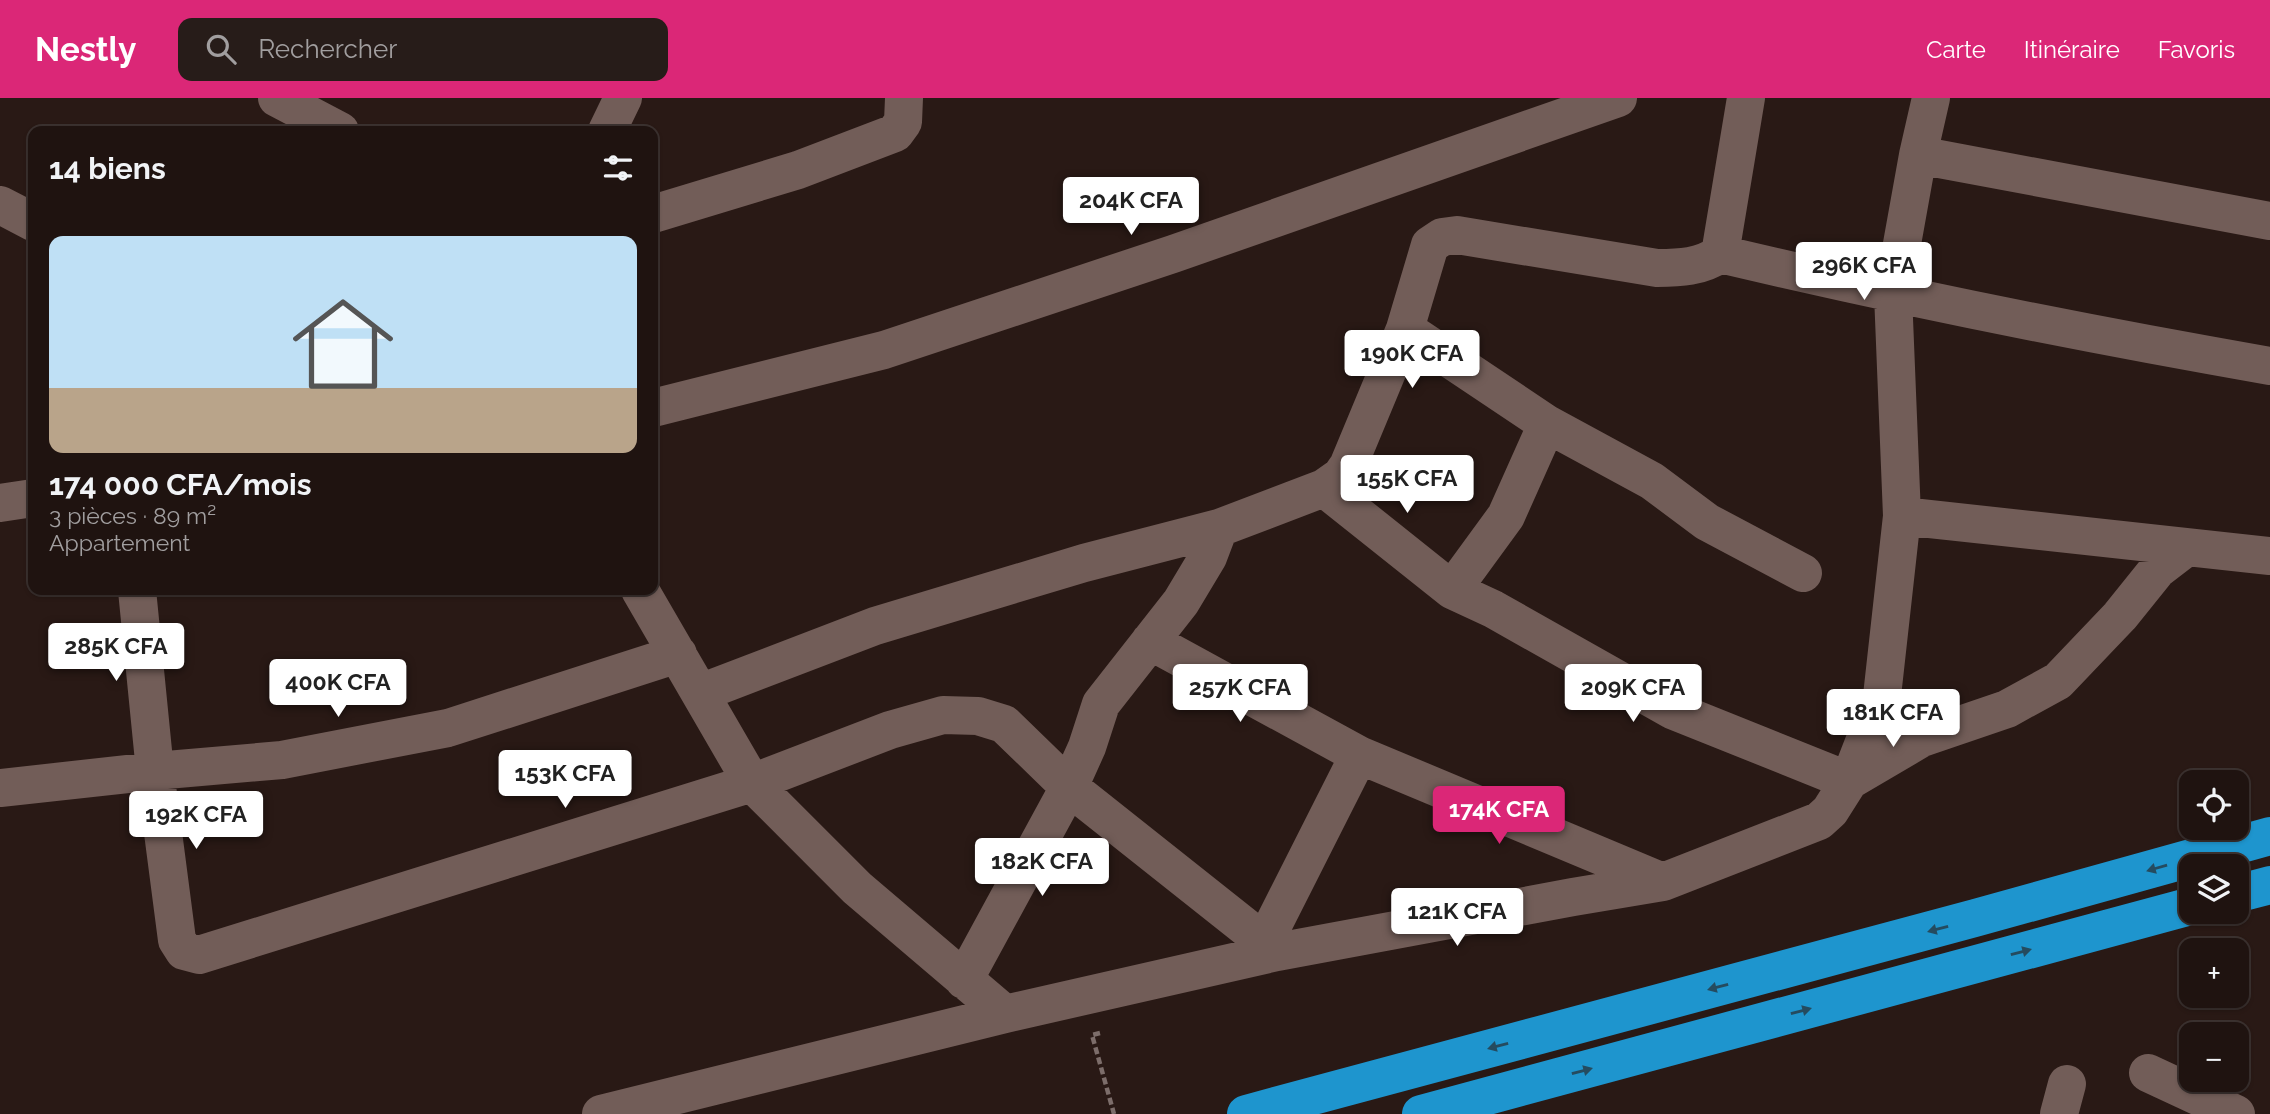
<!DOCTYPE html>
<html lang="fr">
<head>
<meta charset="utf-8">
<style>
  :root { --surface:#1f1310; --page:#271c19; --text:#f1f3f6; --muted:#a19e9f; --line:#3c3230; --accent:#db2777 }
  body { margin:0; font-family:Raleway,sans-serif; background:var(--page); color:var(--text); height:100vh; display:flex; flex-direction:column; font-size:26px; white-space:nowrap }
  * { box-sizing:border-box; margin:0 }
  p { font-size:23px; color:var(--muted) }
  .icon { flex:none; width:38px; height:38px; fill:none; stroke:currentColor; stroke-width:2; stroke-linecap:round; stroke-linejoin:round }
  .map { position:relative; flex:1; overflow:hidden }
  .side { position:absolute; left:28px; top:28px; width:630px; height:469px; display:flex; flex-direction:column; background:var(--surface); border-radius:14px; box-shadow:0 2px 5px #0004,0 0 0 2px var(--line) }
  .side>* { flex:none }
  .tools { position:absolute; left:2179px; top:672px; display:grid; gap:14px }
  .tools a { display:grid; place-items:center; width:70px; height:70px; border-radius:14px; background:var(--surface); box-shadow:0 2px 5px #0004,0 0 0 2px var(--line); font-size:35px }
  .price { position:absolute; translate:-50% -60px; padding:0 16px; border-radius:7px; background:#fff; color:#222; font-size:23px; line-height:46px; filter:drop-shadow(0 2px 4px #0008) }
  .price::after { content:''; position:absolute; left:50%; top:42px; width:21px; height:16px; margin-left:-10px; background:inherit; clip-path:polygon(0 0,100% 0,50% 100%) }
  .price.selected { background:var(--accent); color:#fff }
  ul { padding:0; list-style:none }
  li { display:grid; align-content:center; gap:14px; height:371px; padding:0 21px }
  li+li { border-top:2px solid var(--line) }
  li span { display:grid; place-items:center; height:217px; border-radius:14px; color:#555 }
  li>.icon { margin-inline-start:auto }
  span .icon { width:126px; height:126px; fill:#fffc; stroke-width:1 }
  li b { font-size:30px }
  h2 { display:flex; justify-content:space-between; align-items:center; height:84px; padding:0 21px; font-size:30px }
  header { display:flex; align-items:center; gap:42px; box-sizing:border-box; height:98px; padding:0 35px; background:var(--accent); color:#fff }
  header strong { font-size:33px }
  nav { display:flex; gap:38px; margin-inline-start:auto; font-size:24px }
  .search { width:490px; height:63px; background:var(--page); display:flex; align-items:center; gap:18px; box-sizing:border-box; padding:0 24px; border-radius:14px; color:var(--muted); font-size:26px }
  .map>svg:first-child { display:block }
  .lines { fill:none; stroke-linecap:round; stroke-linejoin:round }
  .path { stroke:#7c6d6a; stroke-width:4.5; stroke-dasharray:7 3.5; stroke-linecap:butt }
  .minor { stroke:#725d58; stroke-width:38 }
  .tertiary { stroke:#725d58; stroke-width:38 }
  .motorway { stroke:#1e95ce; stroke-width:38 }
  .oneway { fill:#254b5f }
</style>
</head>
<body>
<header>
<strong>Nestly</strong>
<div class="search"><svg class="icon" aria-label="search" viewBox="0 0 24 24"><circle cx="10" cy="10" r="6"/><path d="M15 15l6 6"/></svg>Rechercher</div>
<nav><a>Carte</a><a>Itinéraire</a><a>Favoris</a></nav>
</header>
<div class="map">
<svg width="2270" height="1016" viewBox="0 0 2270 1016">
  <rect width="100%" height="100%" fill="#291915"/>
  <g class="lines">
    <path class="path" d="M 1100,935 L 1092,937 L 1114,1016"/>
    <path class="minor" d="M 277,0 L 340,33
      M 607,33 L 623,0
      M 1918,57 L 2270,123
      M 0,107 L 33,124
      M 653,116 L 798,72 L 895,35 L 903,24 L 904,0
      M 1720,156 C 1902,199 2086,236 2270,268
      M 1405,231 L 1547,326 L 1652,383 L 1707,424 L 1803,475
      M 1324,390 L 1452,492 L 1493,511 L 1672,612 L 1849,683
      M 1902,418 L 2270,458
      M 137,492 L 155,673 L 177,842 L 184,853 L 199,857 L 752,685 L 890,632 L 943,617 L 978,618 L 1004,626 L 1069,689 L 1277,854
      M 640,492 L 752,685 L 857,790 L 1005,916
      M 1452,492 L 1506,418 L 1547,326
      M 1150,543 L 1359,657 L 1663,784
      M 700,595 L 875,528 L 1084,465 L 1219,430 L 1324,390 L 1341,378 L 1348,368 L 1405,231 L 1430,147 L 1442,139 L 1457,137 L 1657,170 C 1680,170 1701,169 1720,156 L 1746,0
      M 1849,683 L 1922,640 L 2007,611 L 2058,583 L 2120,518 L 2157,472 L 2187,449
      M 0,690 L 155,673 L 282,662 L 448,630 L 678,556
      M 1265,843 L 1359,657
      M 964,882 L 1069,689 L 1087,649 L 1101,606 L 1181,504 L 1208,459 L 1219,430
      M 2148,975 L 2236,1016
      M 601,1016 L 1005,916 L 1277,854 L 1573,799 L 1663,784 L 1819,723 L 1830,713 L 1849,683 L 1882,598 L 1902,418 L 1893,196 L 1918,57 L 1931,0
      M 2059,1016 L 2067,986"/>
    <path class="tertiary" d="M 653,310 L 884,252 L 1173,156 L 1618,0
      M 0,405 L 33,400"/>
    <path class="motorway" d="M 2236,796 L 2270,787
      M 1246,1016 L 1975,820 L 2270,738
      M 1421,1016 L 2191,808"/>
  </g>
  <defs><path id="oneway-solid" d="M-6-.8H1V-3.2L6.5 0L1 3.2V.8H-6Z" transform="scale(1.75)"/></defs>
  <g class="oneway">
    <use href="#oneway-solid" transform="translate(2157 770) rotate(164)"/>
    <use href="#oneway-solid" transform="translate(1938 831) rotate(165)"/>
    <use href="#oneway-solid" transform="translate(2021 854) rotate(-15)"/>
    <use href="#oneway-solid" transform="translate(1718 889) rotate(165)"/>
    <use href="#oneway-solid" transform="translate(1801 913) rotate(-15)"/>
    <use href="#oneway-solid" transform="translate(1498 948) rotate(165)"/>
    <use href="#oneway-solid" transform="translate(1582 973) rotate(-15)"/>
  </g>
</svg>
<div class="tools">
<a><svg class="icon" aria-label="locate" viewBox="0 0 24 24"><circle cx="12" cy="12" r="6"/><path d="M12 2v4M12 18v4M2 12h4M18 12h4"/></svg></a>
<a><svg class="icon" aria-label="layers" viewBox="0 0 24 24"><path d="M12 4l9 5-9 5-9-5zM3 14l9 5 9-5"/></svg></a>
<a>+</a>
<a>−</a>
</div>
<b class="price" style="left:1131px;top:139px">204K CFA</b>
<b class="price" style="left:1864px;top:204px">296K CFA</b>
<b class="price" style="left:1412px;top:292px">190K CFA</b>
<b class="price" style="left:1407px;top:417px">155K CFA</b>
<b class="price" style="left:116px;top:585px">285K CFA</b>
<b class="price" style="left:338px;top:621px">400K CFA</b>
<b class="price" style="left:1240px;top:626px">257K CFA</b>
<b class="price" style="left:1633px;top:626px">209K CFA</b>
<b class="price" style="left:1893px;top:651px">181K CFA</b>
<b class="price" style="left:565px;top:712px">153K CFA</b>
<b class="price selected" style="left:1499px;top:748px">174K CFA</b>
<b class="price" style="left:196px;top:753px">192K CFA</b>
<b class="price" style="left:1042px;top:800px">182K CFA</b>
<b class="price" style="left:1457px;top:850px">121K CFA</b>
<section class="side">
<h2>14 biens<svg class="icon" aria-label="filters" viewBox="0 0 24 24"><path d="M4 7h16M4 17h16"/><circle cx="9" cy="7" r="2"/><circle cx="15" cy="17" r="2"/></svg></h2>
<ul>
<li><span style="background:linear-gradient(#bfe0f5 70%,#b9a48a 0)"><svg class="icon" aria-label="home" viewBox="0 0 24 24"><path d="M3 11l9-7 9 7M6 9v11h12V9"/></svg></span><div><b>174 000 CFA/mois</b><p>3 pièces · 89 m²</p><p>Appartement</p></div></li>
</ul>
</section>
</div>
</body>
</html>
